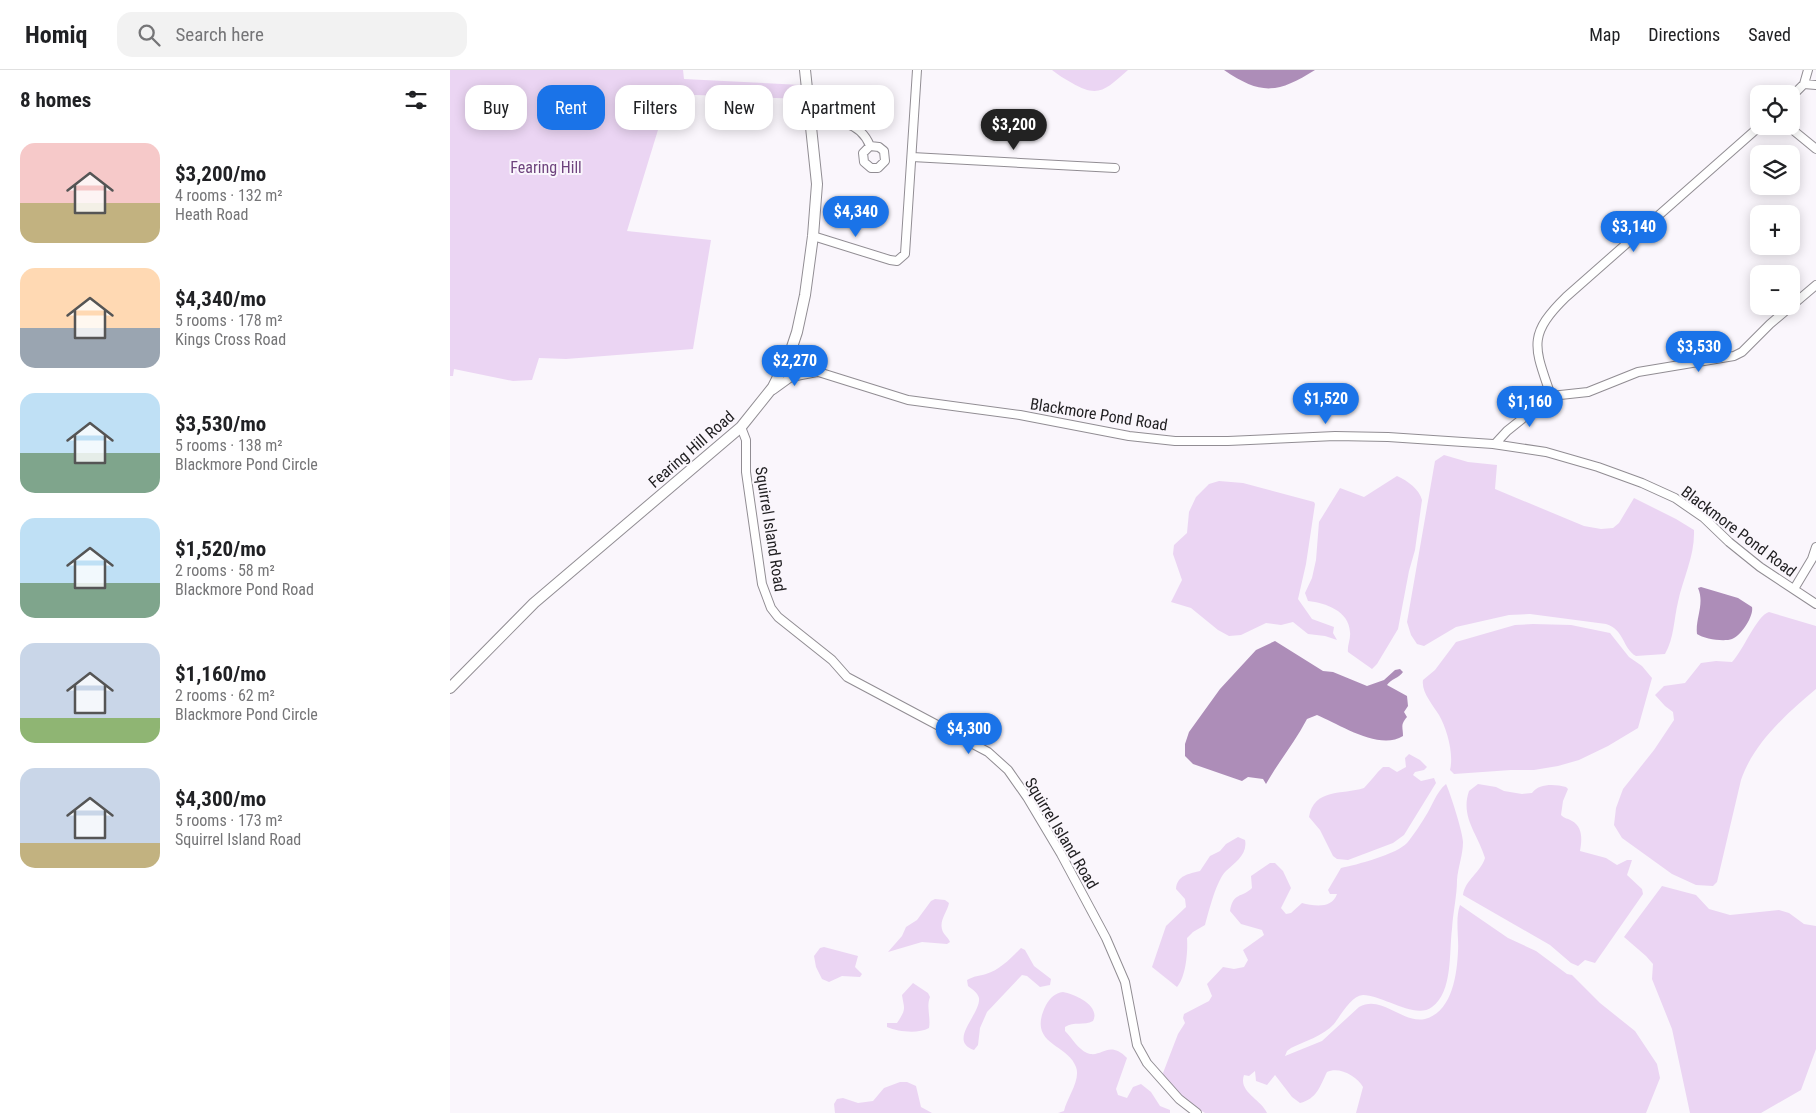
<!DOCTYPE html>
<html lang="en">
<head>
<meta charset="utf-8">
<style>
  :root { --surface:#fff; --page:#f2f2f2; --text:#202124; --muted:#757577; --line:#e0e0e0; --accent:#1a73e8 }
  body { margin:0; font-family:"Roboto Condensed",sans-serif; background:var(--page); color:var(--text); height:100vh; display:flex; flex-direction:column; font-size:19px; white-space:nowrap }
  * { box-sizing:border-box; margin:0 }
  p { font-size:16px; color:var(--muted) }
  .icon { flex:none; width:28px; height:28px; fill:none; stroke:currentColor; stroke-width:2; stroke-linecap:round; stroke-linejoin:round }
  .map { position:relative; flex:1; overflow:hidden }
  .sheet { display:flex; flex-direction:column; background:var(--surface); width:450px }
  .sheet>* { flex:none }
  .banner { position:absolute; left:15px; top:15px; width:475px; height:45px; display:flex; gap:10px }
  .controls { position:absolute; left:1300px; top:15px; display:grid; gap:10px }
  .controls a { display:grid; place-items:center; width:50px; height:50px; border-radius:10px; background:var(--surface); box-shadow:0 2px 12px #0003; font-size:25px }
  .price { position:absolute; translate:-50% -42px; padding:0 11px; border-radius:18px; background:var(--accent); color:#fff; font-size:16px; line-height:32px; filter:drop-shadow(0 1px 2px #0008) }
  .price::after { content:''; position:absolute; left:50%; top:30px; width:15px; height:11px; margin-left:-8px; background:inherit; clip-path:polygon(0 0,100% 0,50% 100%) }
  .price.on { background:#222; color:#fff }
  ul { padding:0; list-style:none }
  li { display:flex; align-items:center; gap:15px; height:125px; padding:0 20px }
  li span { display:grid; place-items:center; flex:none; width:140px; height:100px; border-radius:15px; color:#555 }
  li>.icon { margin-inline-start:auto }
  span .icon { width:60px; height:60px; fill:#fffc; stroke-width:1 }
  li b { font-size:21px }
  h2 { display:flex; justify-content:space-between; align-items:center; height:60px; padding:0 20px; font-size:21px }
  .chip { padding:0 18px; border-radius:15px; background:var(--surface); box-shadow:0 2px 12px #0003; font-size:18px; line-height:45px }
  .chip.on { background:var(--accent); color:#fff }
  header { display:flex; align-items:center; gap:30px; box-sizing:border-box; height:70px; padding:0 25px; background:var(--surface); border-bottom:1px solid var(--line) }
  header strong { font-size:24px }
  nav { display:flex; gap:28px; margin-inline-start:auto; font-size:18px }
  .search { width:350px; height:45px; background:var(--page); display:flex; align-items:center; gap:12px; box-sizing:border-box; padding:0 18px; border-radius:15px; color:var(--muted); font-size:19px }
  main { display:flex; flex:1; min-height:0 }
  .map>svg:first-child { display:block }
  .green { fill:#ebd5f3 }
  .water { fill:#ad8db8 }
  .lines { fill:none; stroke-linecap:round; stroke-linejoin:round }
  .minor-casing { stroke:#918d93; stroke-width:10 }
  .major-casing { stroke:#918d93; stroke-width:12 }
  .minor { stroke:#fff; stroke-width:8 }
  .major { stroke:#fff; stroke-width:10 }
  .labels { text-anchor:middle; stroke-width:4; stroke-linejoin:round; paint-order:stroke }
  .park-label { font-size:16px; fill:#6e437d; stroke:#faf6fc }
  .street-label { font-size:16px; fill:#1f1e20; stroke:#faf6fc }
</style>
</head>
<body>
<header>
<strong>Homiq</strong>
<div class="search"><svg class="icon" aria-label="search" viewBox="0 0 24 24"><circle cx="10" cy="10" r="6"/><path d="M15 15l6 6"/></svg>Search here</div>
<nav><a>Map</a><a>Directions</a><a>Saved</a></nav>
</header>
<main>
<section class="sheet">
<h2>8 homes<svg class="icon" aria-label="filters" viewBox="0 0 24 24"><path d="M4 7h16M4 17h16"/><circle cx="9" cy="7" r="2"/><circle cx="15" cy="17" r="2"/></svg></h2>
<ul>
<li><span style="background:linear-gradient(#f6c9c9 60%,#c2b280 0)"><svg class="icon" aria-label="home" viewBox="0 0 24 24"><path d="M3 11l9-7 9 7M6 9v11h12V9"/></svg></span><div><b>$3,200/mo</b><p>4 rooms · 132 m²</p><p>Heath Road</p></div></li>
<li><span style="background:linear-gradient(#ffd9b3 60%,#9aa5b1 0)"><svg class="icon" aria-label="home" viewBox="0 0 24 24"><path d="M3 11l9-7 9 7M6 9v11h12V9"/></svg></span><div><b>$4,340/mo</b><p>5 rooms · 178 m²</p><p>Kings Cross Road</p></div></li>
<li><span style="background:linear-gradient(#bfe0f5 60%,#7fa58c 0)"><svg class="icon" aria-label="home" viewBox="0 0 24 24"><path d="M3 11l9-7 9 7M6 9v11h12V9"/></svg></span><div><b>$3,530/mo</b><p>5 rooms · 138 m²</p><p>Blackmore Pond Circle</p></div></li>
<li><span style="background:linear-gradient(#bfe0f5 65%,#7fa58c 0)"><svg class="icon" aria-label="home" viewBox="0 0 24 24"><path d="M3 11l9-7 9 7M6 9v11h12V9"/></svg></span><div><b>$1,520/mo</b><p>2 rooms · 58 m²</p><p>Blackmore Pond Road</p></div></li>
<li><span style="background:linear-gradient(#c9d6e8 75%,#8fb573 0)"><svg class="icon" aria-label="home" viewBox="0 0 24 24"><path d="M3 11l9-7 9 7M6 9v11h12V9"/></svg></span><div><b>$1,160/mo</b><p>2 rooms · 62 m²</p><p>Blackmore Pond Circle</p></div></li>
<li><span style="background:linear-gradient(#c9d6e8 75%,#c2b280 0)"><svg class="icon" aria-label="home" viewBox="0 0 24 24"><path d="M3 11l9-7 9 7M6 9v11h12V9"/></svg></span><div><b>$4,300/mo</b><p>5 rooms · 173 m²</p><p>Squirrel Island Road</p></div></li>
</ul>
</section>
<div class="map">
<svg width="1366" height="1043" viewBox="0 0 1366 1043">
  <rect width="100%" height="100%" fill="#faf6fc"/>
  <path class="green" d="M 0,0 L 233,0 L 234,9 L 352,15 L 354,29 L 219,24 L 177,161 L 261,170 L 243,279 L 116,289 L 89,288 L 82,310 L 63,311 L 4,299 L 3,306 L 0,306 Z
    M 602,0 L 678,0 C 656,19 649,29 622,13 C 615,9 608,5 602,0 Z
    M 994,385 L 1018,392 L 1047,395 L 1045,419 L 1134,456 L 1151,459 L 1163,458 L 1169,453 L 1184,428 L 1226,449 L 1244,460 C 1245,486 1233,508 1228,532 C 1224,548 1224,569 1215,584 L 1186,586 C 1172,578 1175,560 1156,554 L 1080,544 L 1059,545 L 1006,557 L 974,576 L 967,574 L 961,565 L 957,552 L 985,391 Z
    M 947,406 C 958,411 969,419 972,430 L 965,480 L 959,501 L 948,559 L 927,594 L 922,599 L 898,582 C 897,576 901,569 900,562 C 899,541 876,533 858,531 L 855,523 L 862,508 L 866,490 L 869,452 L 890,418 L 914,427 Z
    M 769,411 L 793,413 L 864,432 L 865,434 L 856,494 L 848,529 L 862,549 L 884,557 L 883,563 L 887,570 L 875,566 L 858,564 L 843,552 L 831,555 L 816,553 L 791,565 L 779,566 L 768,560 L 741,538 L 721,532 L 732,510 L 723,484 L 724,475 L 737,463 L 739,442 L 746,427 L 759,414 Z
    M 1319,542 L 1366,556 L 1366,619 C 1337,643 1303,674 1291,710 L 1267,812 L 1263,816 L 1246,815 L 1222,804 L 1172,768 L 1164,755 L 1166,738 L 1173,719 L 1204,680 L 1224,650 L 1223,642 L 1215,636 L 1205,625 L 1214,616 L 1235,613 L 1251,593 L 1266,591 L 1282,592 C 1293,581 1307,545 1319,542 Z
    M 1083,554 L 1121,555 L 1160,563 L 1179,587 L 1192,596 L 1202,608 L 1188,658 L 1158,676 L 1129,690 L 1108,696 L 1084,700 L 1061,700 L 1004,704 L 1000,700 C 1004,684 997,659 989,645 C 983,635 971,622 973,610 L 985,600 L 1006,572 L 1065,555 Z
    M 959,684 L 970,690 L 977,697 L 974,700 L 965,702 L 963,705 L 971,711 L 984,708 L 986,713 L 954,765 L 943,773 L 898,790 L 887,789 L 883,786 L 870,760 L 859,747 C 864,718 892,725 914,718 C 921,711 926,703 933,697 L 939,697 L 947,702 L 956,697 L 955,688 Z
    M 996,714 C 1000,722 1013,763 1013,772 C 1013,785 1008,797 1007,810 C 1007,826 1003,842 1002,859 C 999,882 1003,922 982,937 C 965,950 933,925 913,925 C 901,926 891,945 884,954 C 873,966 855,971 841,978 L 837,981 L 835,986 L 872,971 L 909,937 C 932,924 952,954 975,949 C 1002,942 1007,905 1008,881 C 1009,868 1005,848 1010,835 L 1058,868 L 1086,881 L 1117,904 L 1122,905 L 1150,933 L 1185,961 L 1207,994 L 1210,1008 L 1196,1043 L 906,1043 L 913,1017 C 907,1006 889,996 877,1002 C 870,1016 867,1029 850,1033 L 842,1027 L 825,1005 L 817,1015 L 806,1011 L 805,1001 L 799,1006 L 794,1005 C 788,1022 811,1029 817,1043 L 755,1043 L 741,1034 L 714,1008 L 713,1003 L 728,964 L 735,953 L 733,948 L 734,944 L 759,931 L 762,926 L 757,914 L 773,897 L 784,899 L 794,897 L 798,890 L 793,880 L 814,865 L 812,860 L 791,854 L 780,841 C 783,822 792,828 802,818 L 801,806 L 820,793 L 825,793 L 833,801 L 841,818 L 831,838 L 836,844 L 841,843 L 852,833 C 864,836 882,839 887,824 L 880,824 L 878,820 L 891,798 C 906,795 947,784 957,773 C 963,766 970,755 975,747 C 982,737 986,722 996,714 Z
    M 1028,714 L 1046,717 L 1054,721 L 1072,724 L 1082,723 C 1089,713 1105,714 1116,717 L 1118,719 L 1113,731 L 1111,745 C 1115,749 1117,748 1122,751 C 1133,757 1132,770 1130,781 L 1156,788 L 1167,795 L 1177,790 L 1182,790 L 1177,805 L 1192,819 L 1193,824 L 1145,893 L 1135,890 L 1128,896 L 1121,893 L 1100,875 L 1013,825 C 1015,810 1031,802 1035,788 C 1028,764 1010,747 1019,721 Z
    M 788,767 L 795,770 C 798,784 785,793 776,801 C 766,811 759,841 755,855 L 743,862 L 737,868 C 738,881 736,907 727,917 L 702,897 L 716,856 L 736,837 L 735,829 L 726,819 C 727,805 739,804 750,801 L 760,786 L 770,781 L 776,774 Z
    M 1212,816 L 1246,825 L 1259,839 L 1280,845 L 1329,840 L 1339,843 L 1354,854 L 1366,856 L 1366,979 L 1351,1020 L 1311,1043 L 1240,1043 L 1222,959 L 1202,909 L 1203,894 L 1196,886 L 1174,867 Z
    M 485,829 L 495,830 L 499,833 C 497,843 488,851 493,862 C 495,866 498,867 500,872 L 497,874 L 472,872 L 438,882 L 452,866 L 456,857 L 467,850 L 481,831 Z
    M 374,877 L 408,886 L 405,897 L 412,904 L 410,907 L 392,906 L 379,912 L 372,909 L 366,897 L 364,886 L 370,878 Z
    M 571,878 L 575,880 L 584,896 L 601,909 L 600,915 L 590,917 L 577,906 L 572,905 L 537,942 L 530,958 L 528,975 L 524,980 C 497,971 531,944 529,928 C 528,923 522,919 518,916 L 517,910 C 524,906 529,906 536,904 C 550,900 561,888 571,878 Z
    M 463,913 L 478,923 L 480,927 C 476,937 481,947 479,958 C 468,964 449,962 437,957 L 437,953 L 447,953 C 457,938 454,939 452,925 Z
    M 613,922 C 625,924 651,936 643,951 C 634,956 624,951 615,957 L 615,961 C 622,968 628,979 637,983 C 652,989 658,969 677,988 L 666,1019 L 668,1025 L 677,1028 L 683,1017 L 691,1014 L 701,1022 L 710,1036 L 720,1040 L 720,1043 L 608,1043 L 614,1041 C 617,1028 631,1010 626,997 C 618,973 576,975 596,935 C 600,928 605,923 613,922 Z
    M 450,1012 L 457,1012 L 466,1016 L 471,1037 L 482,1043 L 385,1043 L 384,1034 L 387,1029 L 393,1028 L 408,1033 L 423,1031 L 434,1018 Z"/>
  <path class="water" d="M 774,0 L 865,0 C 828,23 812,26 774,0 Z
    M 1251,517 L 1288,528 L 1302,537 C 1304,546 1291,566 1282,569 C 1274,572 1254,569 1247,564 C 1245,549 1255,534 1248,518 Z
    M 825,571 L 873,601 L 883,602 L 917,616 L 934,610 L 945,600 L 950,599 L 953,602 C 949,608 941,609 937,615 L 957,626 L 958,636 L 954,642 L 957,647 C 950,655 953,657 953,666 C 929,681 889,654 867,645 L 857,649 C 845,672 829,691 816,714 L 813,709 L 798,707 L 792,711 L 743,694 L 735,686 L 735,674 L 739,662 L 770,619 L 806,580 Z"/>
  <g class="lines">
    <g class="minor-casing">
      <path id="minor" d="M 1354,14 L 1366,15
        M 1341,27 L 1354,14 L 1358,0
        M 360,52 C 385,50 410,50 420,76 L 429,77 L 434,81 L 435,91 L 428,98 L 421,98 L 414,92 L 413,83 L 420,76
        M 1338,56 L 1366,79
        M 462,87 L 665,98
        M 363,166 L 440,190 L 447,191 L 455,184 L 467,0
        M 340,283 L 362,300 L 458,330 L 570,345 L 679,366 L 725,371 L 778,371 L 885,366 L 938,367 L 1043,374 L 1096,382 L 1148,397 L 1192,413 L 1225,428 L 1254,448 L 1279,472 L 1310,497 L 1366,534
        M 323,320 L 341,307 L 367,302
        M 1101,326 C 1085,278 1076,266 1116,227 L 1310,56
        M 291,357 L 296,370 L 296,402 L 312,514 L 321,538 L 328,547 L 382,590 L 397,607 L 538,682 L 558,700 L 577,727 L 611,784 L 656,868 L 675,912 L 687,975 L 697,993 L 729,1029 L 747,1043
        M 1045,374 L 1057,361 L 1101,326 L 1138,322 L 1188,302 L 1284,286 L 1292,282 L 1320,254 L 1366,215
        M 1344,519 L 1362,489 L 1366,477"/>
    </g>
    <g class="major-casing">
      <path id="major" d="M 0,618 L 84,533 L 291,357 L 323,317 L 340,283 L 347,262 L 355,225 L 363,166 L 367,114 L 355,0"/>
    </g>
    <use href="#minor" class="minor"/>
    <use href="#major" class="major"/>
  </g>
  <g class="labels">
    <g class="park-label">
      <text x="96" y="103">Fearing Hill</text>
    </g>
    <g class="street-label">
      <text transform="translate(649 344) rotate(9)" y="6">Blackmore Pond Road</text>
      <text transform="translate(241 379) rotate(-41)" y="6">Fearing Hill Road</text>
      <text transform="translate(321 459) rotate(81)" y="6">Squirrel Island Road</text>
      <text transform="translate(1289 461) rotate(37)" y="6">Blackmore Pond Road</text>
      <text transform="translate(612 763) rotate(59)" y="6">Squirrel Island Road</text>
    </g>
  </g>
</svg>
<div class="controls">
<a><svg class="icon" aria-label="locate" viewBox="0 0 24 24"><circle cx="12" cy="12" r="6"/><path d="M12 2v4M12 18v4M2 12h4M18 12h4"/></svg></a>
<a><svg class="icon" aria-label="layers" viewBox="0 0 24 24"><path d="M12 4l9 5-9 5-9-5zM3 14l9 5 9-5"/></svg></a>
<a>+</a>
<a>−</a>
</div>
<b class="price on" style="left:564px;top:81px">$3,200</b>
<b class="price" style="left:406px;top:168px">$4,340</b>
<b class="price" style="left:1184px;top:183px">$3,140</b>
<b class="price" style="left:1249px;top:303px">$3,530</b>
<b class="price" style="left:345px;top:317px">$2,270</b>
<b class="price" style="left:876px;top:355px">$1,520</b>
<b class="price" style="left:1080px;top:358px">$1,160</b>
<b class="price" style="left:519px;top:685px">$4,300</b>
<div class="banner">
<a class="chip">Buy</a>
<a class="chip on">Rent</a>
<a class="chip">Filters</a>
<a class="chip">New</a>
<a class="chip">Apartment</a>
</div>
</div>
</main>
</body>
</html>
